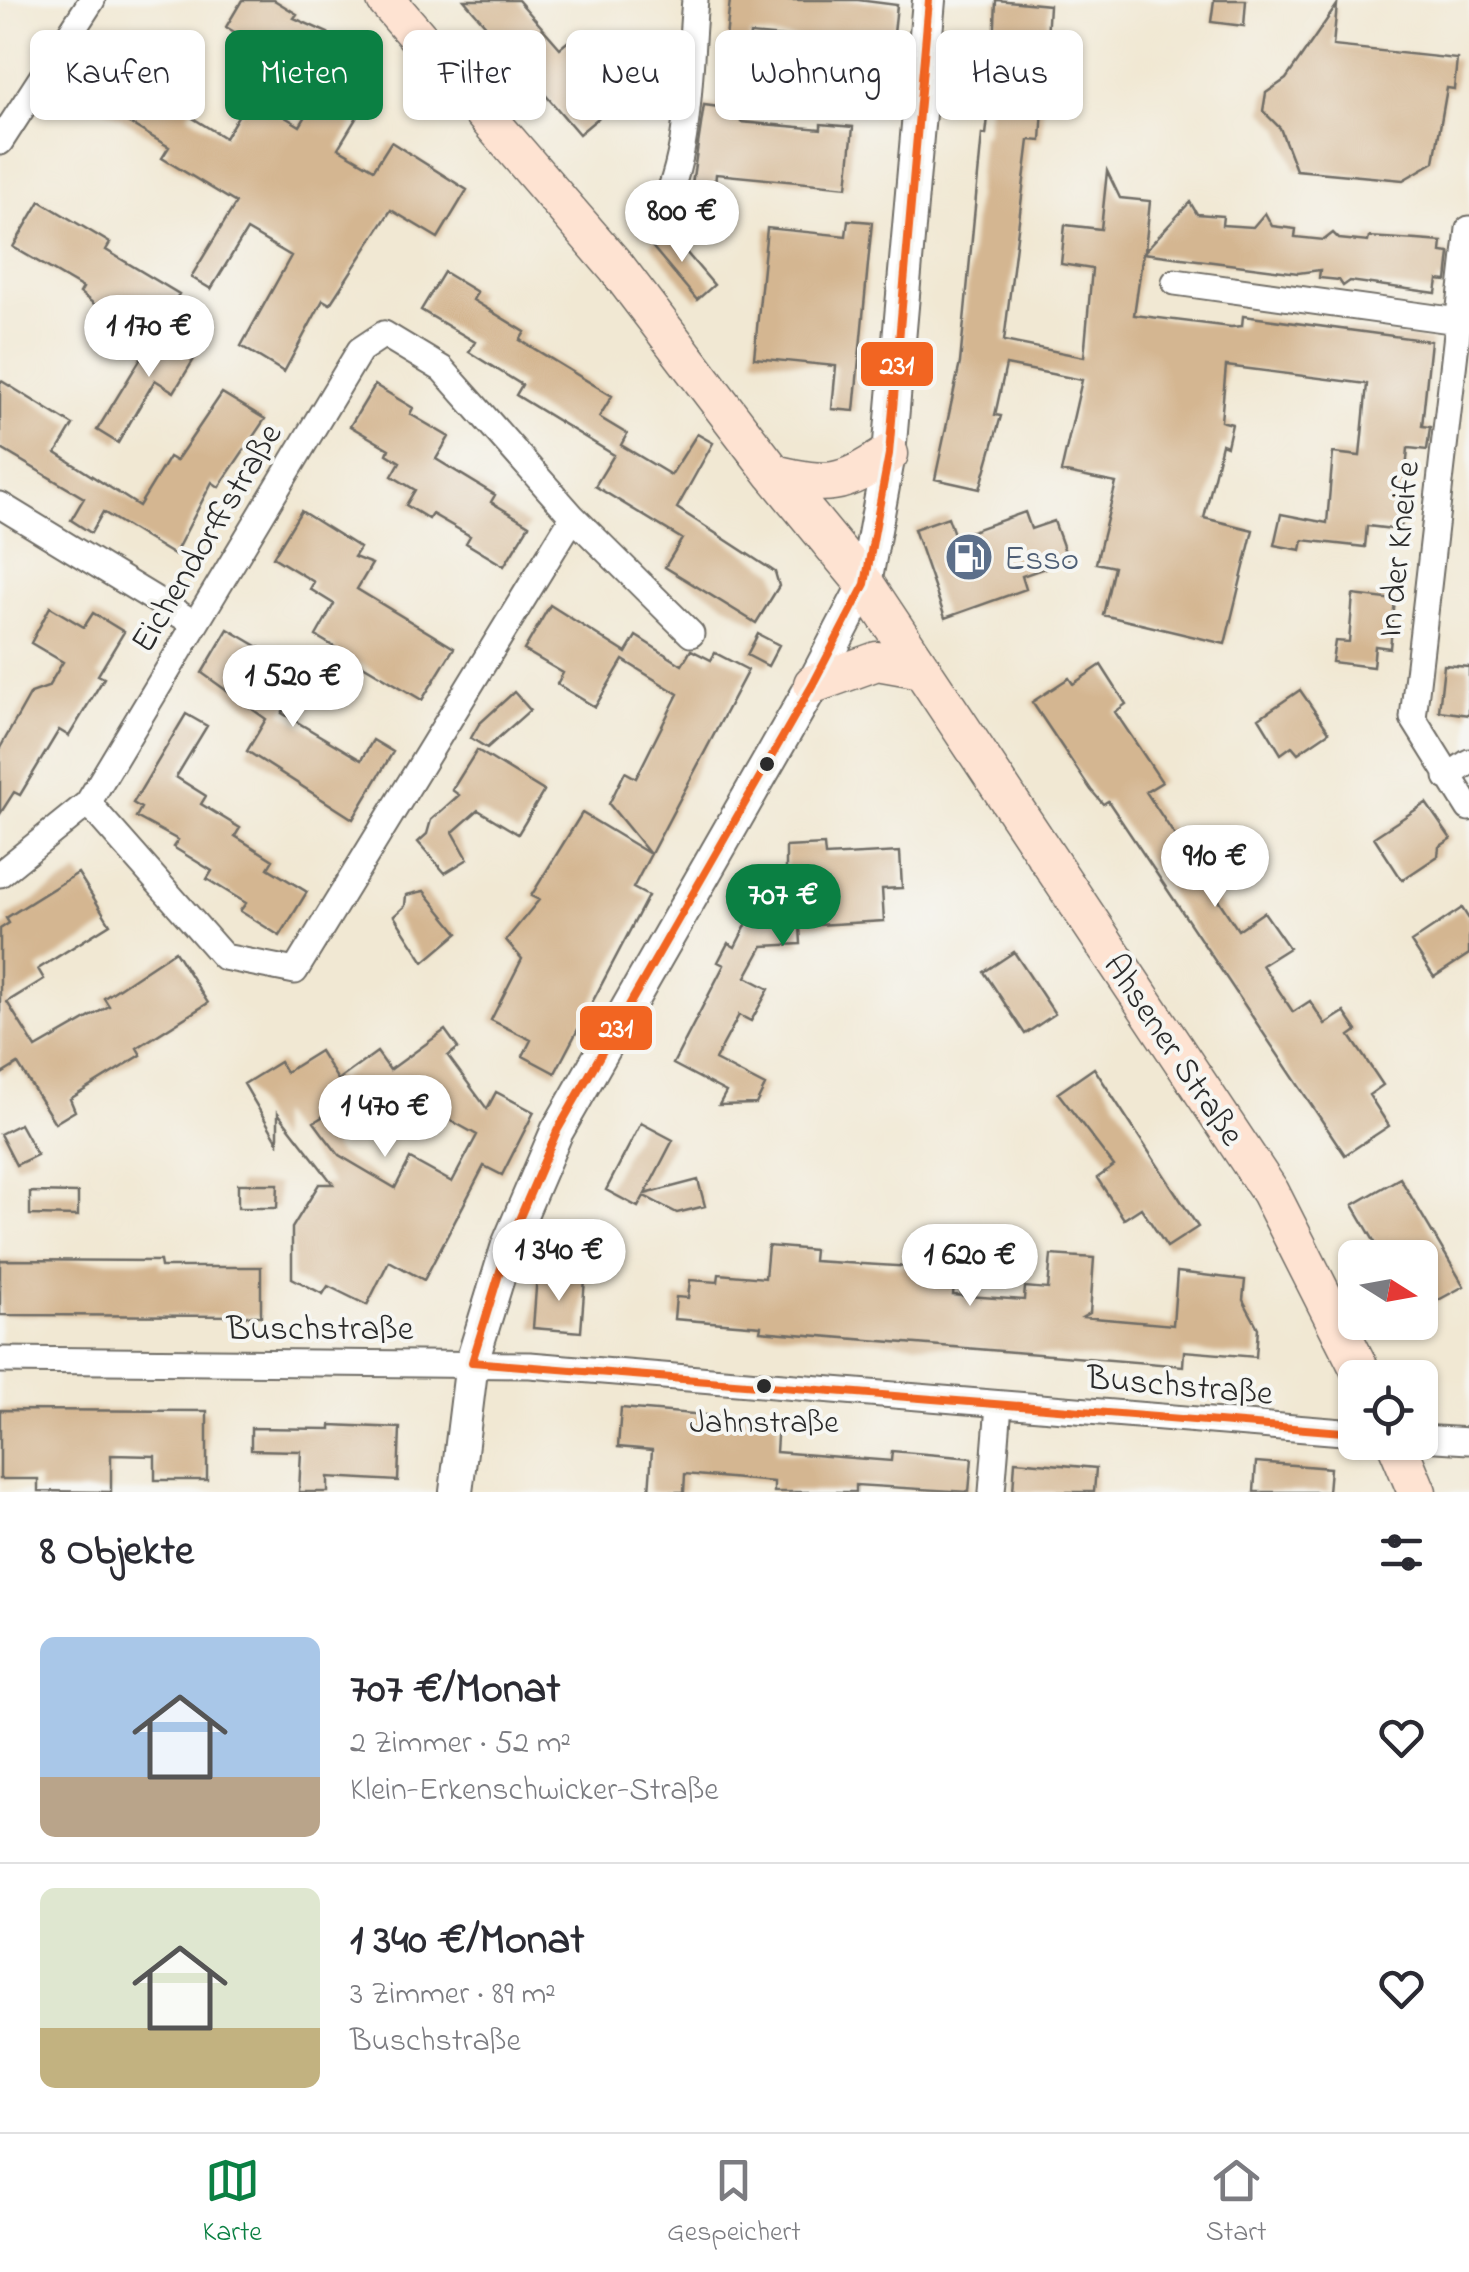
<!DOCTYPE html>
<html lang="de">
<head>
<meta charset="utf-8">
<style>
  :root { --surface:#fff; --page:#f2f2f3; --text:#2b2b33; --muted:#7c7c81; --line:#e1e1e2; --accent:#0b8043 }
  body { margin:0; font-family:"Indie Flower",sans-serif; background:var(--page); color:var(--text); height:100vh; display:flex; flex-direction:column; font-size:38px; white-space:nowrap }
  * { box-sizing:border-box; margin:0 }
  p { font-size:32px; color:var(--muted) }
  .icon { flex:none; width:55px; height:55px; fill:none; stroke:currentColor; stroke-width:2; stroke-linecap:round; stroke-linejoin:round }
  .map { position:relative; height:1492px; overflow:hidden }
  .sheet { display:flex; flex-direction:column; background:var(--surface); flex:1 }
  .sheet>* { flex:none }
  .hud { position:absolute; left:30px; top:30px; width:1410px; height:90px; display:flex; gap:20px }
  .needle { width:65px; rotate:101deg }
  .fabs { position:absolute; left:1338px; top:1240px; display:grid; gap:20px }
  .fabs a { display:grid; place-items:center; width:100px; height:100px; border-radius:15px; background:var(--surface); box-shadow:0 2px 8px #0004; font-size:50px }
  .price { position:absolute; translate:-50% -85px; padding:0 22px; border-radius:35px; background:#fff; color:#222; font-size:32px; line-height:65px; filter:drop-shadow(0 2px 5px #0008) }
  .price::after { content:''; position:absolute; left:50%; top:60px; width:30px; height:22px; margin-left:-15px; background:inherit; clip-path:polygon(0 0,100% 0,50% 100%) }
  .price.active { background:var(--accent); color:#fff }
  ul { padding:0; list-style:none }
  li { display:flex; align-items:center; gap:30px; height:250px; padding:0 40px }
  li+li { border-top:2px solid var(--line) }
  li span { display:grid; place-items:center; flex:none; width:280px; height:200px; border-radius:15px; color:#555 }
  li>.icon { margin-inline-start:auto }
  span .icon { width:120px; height:120px; fill:#fffc; stroke-width:1 }
  li b { font-size:42px }
  h2 { display:flex; justify-content:space-between; align-items:center; height:120px; padding:0 40px; font-size:42px }
  .pill { padding:0 35px; border-radius:15px; background:var(--surface); box-shadow:0 2px 8px #0004; font-size:35px; line-height:90px }
  .pill.active { background:var(--accent); color:#fff }
  .dock { display:flex; justify-content:space-around; align-items:center; height:140px; border-top:2px solid var(--line); background:var(--surface); font-size:28px; color:var(--muted) }
  .dock a { display:grid; justify-items:center; gap:5px }
  .dock .active { color:var(--accent) }
  .map>svg:first-child { display:block }
  .building { fill:#d4b691; fill-rule:evenodd }
  .lines { fill:none; stroke-linecap:round; stroke-linejoin:round }
  .minor-casing { stroke:#706d66; stroke-width:29 }
  .tertiary-casing { stroke:#706d66; stroke-width:36 }
  .secondary-casing { stroke:#706d66; stroke-width:41 }
  .minor { stroke:#fff; stroke-width:25 }
  .tertiary { stroke:#fff; stroke-width:32 }
  .secondary { stroke:#fee3d2; stroke-width:38 }
  .bus-1-casing { stroke:#f6f6f2; stroke-width:15 }
  .bus-1 { stroke:#f26522; stroke-width:8 }
  .bus-dot { fill:#2b2b2b; stroke:#f6f6f2; stroke-width:4 }
  .labels { text-anchor:middle; stroke-width:8; stroke-linejoin:round; paint-order:stroke }
  .bus-label { font-size:32px; fill:#2b2b2b; stroke:#f6f6f2 }
  .street-label { font-size:35px; fill:#2b2b2b; stroke:#f6f6f2 }
  .service-label { font-size:35px; fill:#4e5e75; stroke:#f6f6f2; text-anchor:start }
  .line-badge { stroke:#f6f6f2; stroke-width:4 }
  .badge-label { font-size:28px; text-anchor:middle; font-weight:bold; fill:#fff }
</style>
</head>
<body>
<div class="map">
<svg width="1469" height="1492" viewBox="0 0 1469 1492">
  <rect width="100%" height="100%" fill="#f6f6f2"/>
  <filter id="ink" filterUnits="userSpaceOnUse"><feTurbulence type="fractalNoise" baseFrequency=".01" numOctaves="2"/><feDisplacementMap in="SourceGraphic" scale="20" xChannelSelector="R" yChannelSelector="G"/><feConvolveMatrix kernelMatrix="1 2 1 2 8 2 1 2 1" color-interpolation-filters="sRGB"/></filter>
  <filter id="wash" filterUnits="userSpaceOnUse"><feTurbulence type="fractalNoise" baseFrequency=".0048" numOctaves="4" result="noise"/><feDisplacementMap in="SourceGraphic" scale="40" xChannelSelector="R" yChannelSelector="G"/><feGaussianBlur stdDeviation="2.25" result="paint"/><feColorMatrix in="noise" values="0 0 0 0 0 0 0 0 0 0 0 0 0 0 0 0 0 1.4 0 .05"/><feComposite in="paint" operator="in"/></filter>
  <g filter="url(#wash)">
    <rect width="100%" height="100%" fill="#f1e8d3"/>
    <g id="blocks">
      <path class="building" d="M 242,0 L 274,0 L 297,14 L 294,18 L 328,33 L 315,54 L 374,89 L 338,148 L 374,169 L 391,142 L 467,190 L 438,238 L 391,210 L 330,304 L 323,300 L 284,372 L 241,346 L 291,256 L 247,230 L 211,289 L 191,277 L 236,203 L 162,158 L 169,147 L 99,105 L 97,109 L 77,97 L 114,38 L 133,49 L 124,63 L 194,105 L 188,115 L 225,138 L 250,96 L 300,126 L 322,89 L 312,83 L 315,79 L 226,27 Z
        M 464,0 L 518,0 L 560,48 L 571,39 L 590,61 L 585,66 L 616,103 L 579,134 Z
        M 730,0 L 858,0 L 897,5 L 888,90 L 863,88 L 867,45 L 750,34 L 741,122 L 821,129 L 821,124 L 853,127 L 847,187 L 716,174 L 715,186 L 692,184 L 704,105 L 719,107 Z
        M 996,0 L 1049,5 L 1041,141 L 1029,140 L 1004,341 L 1084,357 L 1092,269 L 1061,264 L 1065,225 L 1101,229 L 1107,171 L 1120,198 L 1150,201 L 1145,251 L 1190,202 L 1197,214 L 1223,216 L 1222,225 L 1253,227 L 1265,213 L 1272,226 L 1296,229 L 1295,237 L 1324,240 L 1333,233 L 1339,239 L 1368,242 L 1369,237 L 1417,240 L 1442,242 L 1441,252 L 1450,253 L 1447,281 L 1438,280 L 1436,293 L 1350,281 L 1343,286 L 1339,280 L 1319,278 L 1320,270 L 1298,273 L 1143,253 L 1134,315 L 1231,327 L 1242,326 L 1243,316 L 1431,341 L 1422,426 L 1430,427 L 1427,450 L 1408,448 L 1401,530 L 1367,526 L 1365,547 L 1303,540 L 1301,550 L 1274,545 L 1281,514 L 1327,523 L 1333,453 L 1360,456 L 1367,384 L 1226,366 L 1221,421 L 1232,424 L 1227,446 L 1222,444 L 1204,518 L 1253,530 L 1225,644 L 1103,615 L 1114,567 L 1096,563 L 1116,483 L 1061,472 L 1082,380 L 1006,365 L 995,415 L 1001,416 L 980,489 L 935,479 L 960,363 L 982,134 L 986,135 L 993,74 Z
        M 1214,0 L 1246,0 L 1244,26 L 1211,22 Z
        M 1337,5 L 1333,46 L 1457,59 L 1454,89 L 1447,88 L 1434,162 L 1403,180 L 1296,170 L 1280,128 L 1263,111 L 1266,93 L 1286,79 Z
        M 844,86 L 867,89 L 866,112 L 842,110 Z
        M 40,201 L 110,243 L 106,250 L 179,294 L 152,339 L 94,304 L 80,293 L 83,288 L 13,247 Z
        M 848,220 L 872,222 L 854,411 L 832,409 L 836,366 L 754,358 L 767,228 L 846,236 Z
        M 668,231 L 714,285 L 697,300 L 650,244 Z
        M 444,272 L 477,292 L 473,300 L 525,332 L 520,340 L 612,396 L 599,417 L 627,434 L 621,445 L 671,475 L 697,434 L 713,443 L 677,508 L 775,572 L 779,586 L 756,623 L 665,567 L 682,539 L 595,486 L 614,455 L 516,395 L 522,385 L 469,352 L 475,342 L 421,310 Z
        M 160,327 L 199,351 L 174,392 L 155,380 L 118,443 L 97,430 Z
        M 0,380 L 73,425 L 56,453 L 139,506 L 169,457 L 176,461 L 222,393 L 265,419 L 219,487 L 212,482 L 174,555 L 103,512 L 91,533 L 71,520 L 84,498 L 0,448 Z
        M 375,385 L 413,408 L 410,414 L 449,437 L 436,459 L 495,495 L 491,502 L 529,525 L 504,566 L 466,543 L 470,536 L 432,514 L 429,519 L 406,505 L 415,490 L 392,476 L 400,462 L 387,454 L 389,449 L 350,426 Z
        M 301,511 L 360,548 L 354,557 L 372,564 L 357,589 L 454,648 L 422,700 L 356,661 L 336,694 L 316,682 L 336,648 L 316,636 L 334,604 L 310,589 L 314,582 L 273,557 Z
        M 1025,512 L 1031,529 L 1054,521 L 1068,560 L 1022,576 L 1026,589 L 945,618 L 914,529 L 948,517 L 955,537 Z
        M 1353,595 L 1395,600 L 1390,648 L 1375,646 L 1373,667 L 1332,662 L 1335,641 L 1349,642 Z
        M 550,605 L 626,653 L 636,636 L 682,665 L 691,650 L 711,660 L 715,653 L 748,670 L 633,888 L 648,896 L 555,1073 L 523,1056 L 531,1040 L 491,1020 L 522,959 L 506,940 L 539,900 L 531,896 L 582,813 L 650,854 L 609,804 L 625,772 L 636,778 L 678,694 L 623,660 L 595,707 L 557,684 L 563,673 L 524,650 Z
        M 50,607 L 84,627 L 93,613 L 124,632 L 98,675 L 104,678 L 69,736 L 59,730 L 20,795 L 14,792 L 0,814 L 0,748 L 31,693 L 48,687 L 63,662 L 31,643 Z
        M 228,629 L 267,652 L 262,660 L 300,683 L 282,713 L 361,760 L 373,740 L 393,752 L 353,819 L 247,751 L 266,719 L 202,673 Z
        M 758,634 L 779,645 L 768,666 L 747,655 Z
        M 1101,665 L 1126,704 L 1115,712 L 1162,782 L 1146,792 L 1189,857 L 1222,835 L 1244,867 L 1211,889 L 1238,930 L 1264,912 L 1289,948 L 1262,965 L 1293,1012 L 1310,1001 L 1325,1024 L 1344,1012 L 1357,1031 L 1350,1036 L 1383,1085 L 1369,1095 L 1389,1126 L 1345,1155 L 1108,801 L 1103,804 L 1091,790 L 1032,702 L 1069,678 L 1073,684 Z
        M 1444,665 L 1469,667 L 1469,715 L 1439,711 Z
        M 1300,690 L 1329,732 L 1298,753 L 1292,746 L 1281,754 L 1259,718 Z
        M 514,692 L 530,710 L 487,748 L 471,738 L 479,724 Z
        M 186,714 L 207,726 L 176,777 L 206,796 L 201,804 L 240,828 L 235,836 L 273,860 L 268,868 L 307,892 L 280,936 L 240,911 L 246,903 L 207,879 L 212,871 L 173,847 L 178,840 L 136,817 L 141,808 L 133,803 Z
        M 477,750 L 544,791 L 518,834 L 478,810 L 453,832 L 468,859 L 445,873 L 418,842 L 427,834 L 431,820 L 459,795 L 452,790 Z
        M 1426,803 L 1451,839 L 1439,847 L 1438,856 L 1402,880 L 1374,837 Z
        M 824,845 L 825,856 L 900,852 L 902,888 L 882,889 L 884,921 L 800,926 L 801,944 L 763,946 L 746,977 L 769,989 L 751,1021 L 739,1015 L 715,1060 L 765,1086 L 756,1104 L 719,1105 L 726,1092 L 673,1064 L 724,965 L 718,962 L 728,943 L 735,947 L 760,898 L 786,911 L 786,847 Z
        M 78,873 L 110,924 L 38,969 L 44,979 L 7,1002 L 36,1048 L 109,1006 L 104,998 L 175,951 L 208,1003 L 137,1048 L 141,1055 L 70,1099 L 75,1111 L 55,1123 L 18,1064 L 0,1075 L 0,929 L 9,923 L 6,918 Z
        M 424,891 L 458,933 L 424,962 L 394,916 L 405,906 L 406,895 Z
        M 1462,908 L 1469,919 L 1469,954 L 1434,977 L 1411,942 Z
        M 1014,952 L 1055,1014 L 1025,1034 L 984,972 Z
        M 445,1030 L 458,1048 L 448,1056 L 487,1109 L 496,1092 L 534,1112 L 502,1175 L 484,1166 L 424,1280 L 389,1261 L 367,1305 L 328,1286 L 323,1294 L 292,1278 L 292,1228 L 319,1184 L 333,1184 L 278,1113 L 278,1142 L 244,1084 L 280,1062 L 286,1072 L 320,1051 L 338,1080 L 377,1052 L 390,1070 ZM 380,1081 L 418,1132 L 441,1115 L 477,1135 L 452,1182 L 410,1159 L 395,1188 L 339,1155 L 322,1133 L 314,1122 Z
        M 1094,1068 L 1198,1227 L 1167,1247 L 1141,1208 L 1124,1219 L 1097,1178 L 1114,1166 L 1058,1093 Z
        M 641,1123 L 673,1140 L 645,1194 L 698,1180 L 705,1206 L 677,1213 L 644,1196 L 638,1207 L 606,1190 Z
        M 20,1124 L 37,1155 L 16,1165 L 0,1134 Z
        M 1400,1178 L 1464,1286 L 1420,1310 L 1420,1258 L 1384,1258 L 1353,1205 Z
        M 238,1184 L 278,1184 L 277,1208 L 238,1208 Z
        M 30,1192 L 78,1193 L 78,1216 L 30,1215 Z
        M 932,1236 L 959,1238 L 953,1295 L 1024,1300 L 1025,1287 L 1048,1289 L 1051,1255 L 1094,1258 L 1090,1313 L 1083,1317 L 1173,1325 L 1177,1272 L 1245,1280 L 1243,1300 L 1258,1328 L 1256,1357 L 1184,1351 L 1183,1366 L 760,1331 L 761,1326 L 674,1319 L 676,1297 L 688,1298 L 690,1280 L 718,1282 L 719,1274 L 765,1278 L 768,1246 L 814,1250 L 813,1261 L 929,1268 Z
        M 0,1260 L 160,1261 L 161,1267 L 261,1267 L 261,1316 L 0,1315 Z
        M 537,1275 L 585,1279 L 581,1332 L 533,1328 Z
        M 621,1408 L 778,1421 L 776,1452 L 891,1461 L 892,1451 L 972,1458 L 969,1492 L 856,1485 L 856,1492 L 774,1492 L 774,1482 L 685,1474 L 684,1492 L 649,1492 L 652,1450 L 618,1447 Z
        M 0,1410 L 207,1411 L 207,1480 L 155,1480 L 155,1456 L 111,1455 L 111,1492 L 38,1491 L 38,1479 L 0,1479 Z
        M 331,1425 L 400,1428 L 398,1481 L 328,1477 L 328,1492 L 299,1492 L 301,1451 L 251,1450 L 251,1428 L 331,1429 Z
        M 1015,1461 L 1096,1468 L 1094,1492 L 1013,1492 Z
        M 1256,1462 L 1330,1468 L 1328,1492 L 1254,1492 Z"/>
    </g>
  </g>
  <g filter="url(#ink)">
    <use href="#blocks" fill-opacity="0" stroke="#706d66" stroke-width="2.5"/>
    <g class="lines">
      <g class="minor-casing">
        <path id="minor" d="M 0,142 L 92,0
          M 652,226 C 693,168 688,70 695,0
          M 1469,229 L 1413,718 L 1469,808
          M 1175,282 L 1458,321
          M 0,505 L 192,622
          M 1447,777 L 1469,762
          M 88,803 L 224,957 L 295,971 L 573,517
          M 0,874 L 88,803 L 360,350 L 384,334 L 442,369 L 573,517 L 691,634
          M 0,1360 L 530,1365 L 1355,1433
          M 1420,1438 L 1469,1441
          M 992,1492 L 999,1405"/>
      </g>
      <g class="tertiary-casing">
        <path id="tertiary" d="M 456,1492 L 472,1362 L 508,1245 L 557,1131 L 813,684 L 865,584 L 889,454 L 929,0"/>
      </g>
      <g class="secondary-casing">
        <path id="secondary" d="M 386,0 L 617,268 L 774,474 L 865,584 L 1270,1192 L 1364,1378
          M 774,474 C 830,487 840,486 889,454
          M 813,684 L 877,661 L 922,669
          M 1396,1442 L 1417,1492"/>
      </g>
      <use href="#minor" class="minor"/>
      <use href="#tertiary" class="tertiary"/>
      <use href="#secondary" class="secondary"/>
      <g class="bus-1-casing">
        <path id="bus-1" d="M 472,1362 L 508,1245 L 557,1131 L 813,684 L 865,584 L 889,454 L 929,0
          M 472,1362 L 1355,1433"/>
      </g>
      <use href="#bus-1" class="bus-1"/>
    </g>
  </g>
  <defs>
    <g id="fuel-disc" transform="scale(2.5)"><circle r="9.5" fill="#5c6f8a" stroke="#f6f6f2"/><path d="M-5.5-6h7V0h2V4h1.3V-2.5L3-4.5l.8-.8L6-3V5H2.5V1h-1V6h-7ZM-4.2-4.7v3.2H.2V-4.7Z" fill="#fff"/></g>
  </defs>
  <g fill-rule="evenodd">
    <use href="#fuel-disc" x="969" y="557"/>
  </g>
  <g class="bus-dot">
    <circle cx="767" cy="764" r="9"/>
    <circle cx="764" cy="1386" r="9"/>
  </g>
  <g class="labels">
    <g class="bus-label">
      <text x="764" y="1432">Jahnstraße</text>
    </g>
    <g class="street-label">
      <text transform="translate(205 537) rotate(-59)" y="12">Eichendorffstraße</text>
      <text transform="translate(1397 549) rotate(-84)" y="12">In der Kneife</text>
      <text transform="translate(1175 1049) rotate(56)" y="12">Ahsener Straße</text>
      <text x="320" y="1339">Buschstraße</text>
      <text transform="translate(1180 1384) rotate(5)" y="12">Buschstraße</text>
    </g>
    <g class="service-label">
      <text x="1004" y="569">Esso</text>
    </g>
  </g>
  <g class="line-badge">
    <rect x="859" y="340" width="76" height="48" rx="10" fill="#f26522"/>
    <rect x="578" y="1004" width="76" height="48" rx="10" fill="#f26522"/>
  </g>
  <g class="badge-label">
    <text x="897" y="374">231</text>
    <text x="616" y="1037">231</text>
  </g>
</svg>
<div class="fabs">
<a><svg class="needle" viewBox="-14 -14 28 28"><path d="M0-13l5 13h-10z" fill="#e53935"/><path d="M0 13l5-13h-10z" fill="#7c7c81"/></svg></a>
<a><svg class="icon" aria-label="locate" viewBox="0 0 24 24"><circle cx="12" cy="12" r="6"/><path d="M12 2v4M12 18v4M2 12h4M18 12h4"/></svg></a>
</div>
<b class="price" style="left:682px;top:265px">800 €</b>
<b class="price" style="left:149px;top:380px">1 170 €</b>
<b class="price" style="left:293px;top:730px">1 520 €</b>
<b class="price" style="left:1215px;top:910px">910 €</b>
<b class="price active" style="left:783px;top:949px">707 €</b>
<b class="price" style="left:385px;top:1160px">1 470 €</b>
<b class="price" style="left:559px;top:1304px">1 340 €</b>
<b class="price" style="left:970px;top:1309px">1 620 €</b>
<div class="hud">
<a class="pill">Kaufen</a>
<a class="pill active">Mieten</a>
<a class="pill">Filter</a>
<a class="pill">Neu</a>
<a class="pill">Wohnung</a>
<a class="pill">Haus</a>
</div>
</div>
<section class="sheet">
<h2>8 Objekte<svg class="icon" aria-label="filters" viewBox="0 0 24 24"><path d="M4 7h16M4 17h16"/><circle cx="9" cy="7" r="2"/><circle cx="15" cy="17" r="2"/></svg></h2>
<ul>
<li><span style="background:linear-gradient(#a9c7e8 70%,#b9a48a 0)"><svg class="icon" aria-label="home" viewBox="0 0 24 24"><path d="M3 11l9-7 9 7M6 9v11h12V9"/></svg></span><div><b>707 €/Monat</b><p>2 Zimmer · 52 m²</p><p>Klein-Erkenschwicker-Straße</p></div><svg class="icon" aria-label="heart" viewBox="0 0 24 24"><path d="M12 20l-8-8c-3-5 5-10 8-4 3-6 11-1 8 4z"/></svg></li>
<li><span style="background:linear-gradient(#dfe7d0 70%,#c2b280 0)"><svg class="icon" aria-label="home" viewBox="0 0 24 24"><path d="M3 11l9-7 9 7M6 9v11h12V9"/></svg></span><div><b>1 340 €/Monat</b><p>3 Zimmer · 89 m²</p><p>Buschstraße</p></div><svg class="icon" aria-label="heart" viewBox="0 0 24 24"><path d="M12 20l-8-8c-3-5 5-10 8-4 3-6 11-1 8 4z"/></svg></li>
</ul>
</section>
<nav class="dock">
<a class="active"><svg class="icon" aria-label="map" viewBox="0 0 24 24"><path d="M3 6l6-2 6 2 6-2v14l-6 2-6-2-6 2zM9 4v14M15 6v14"/></svg>Karte</a>
<a><svg class="icon" aria-label="saved" viewBox="0 0 24 24"><path d="M7 4h10v16l-5-4-5 4z"/></svg>Gespeichert</a>
<a><svg class="icon" aria-label="home" viewBox="0 0 24 24"><path d="M3 11l9-7 9 7M6 9v11h12V9"/></svg>Start</a>
</nav>
</body>
</html>
